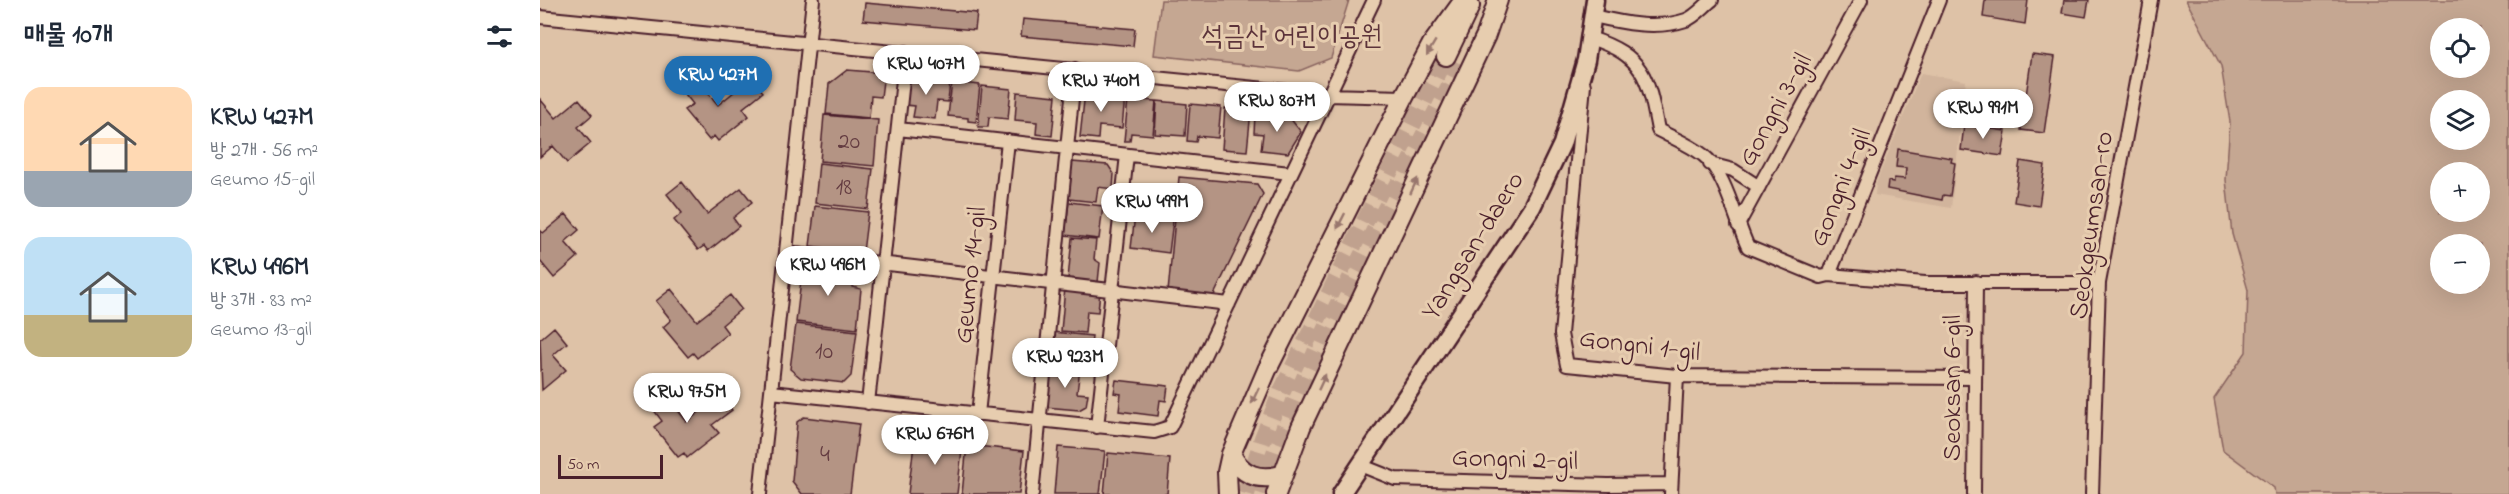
<!DOCTYPE html>
<html lang="ko">
<head>
<meta charset="utf-8">
<style>
  :root { --surface:#fff; --page:#f2f2f3; --text:#1f2937; --muted:#747a83; --accent:#1f6fb2 }
  body { margin:0; font-family:"Indie Flower","Poor Story",sans-serif; background:var(--page); color:var(--text); height:100vh; display:flex; flex-direction:column; font-size:22px; white-space:nowrap }
  * { box-sizing:border-box; margin:0 }
  p { font-size:20px; color:var(--muted) }
  .icon { flex:none; width:33px; height:33px; fill:none; stroke:currentColor; stroke-width:2; stroke-linecap:round; stroke-linejoin:round }
  .map { position:relative; flex:1; overflow:hidden }
  .drawer { display:flex; flex-direction:column; background:var(--surface); width:540px }
  .drawer>* { flex:none }
  .fabs { position:absolute; left:1890px; top:18px; display:grid; gap:12px }
  .fabs a { display:grid; place-items:center; width:60px; height:60px; border-radius:50%; background:var(--surface); box-shadow:0 6px 24px #0002; font-size:30px }
  .scale { position:absolute; left:18px; bottom:15px; width:105px; box-sizing:border-box; padding-left:6px; border:3px solid #4a1f2b; border-top:0; font-size:16px; line-height:21px; white-space:nowrap; color:#4a1f2b; -webkit-text-stroke:4px #e7cdaf; paint-order:stroke }
  .price { position:absolute; translate:-50% -51px; padding:0 14px; border-radius:21px; background:#fff; color:#222; font-size:20px; line-height:39px; filter:drop-shadow(0 2px 3px #0008) }
  .price::after { content:''; position:absolute; left:50%; top:36px; width:18px; height:14px; margin-left:-9px; background:inherit; clip-path:polygon(0 0,100% 0,50% 100%) }
  .price.on { background:var(--accent); color:#fff }
  ul { padding:0; list-style:none }
  li { display:flex; align-items:center; gap:18px; height:150px; padding:0 24px }
  li span { display:grid; place-items:center; flex:none; width:168px; height:120px; border-radius:18px; color:#555 }
  li>.icon { margin-inline-start:auto }
  span .icon { width:72px; height:72px; fill:#fffc; stroke-width:1 }
  li b { font-size:26px }
  h2 { display:flex; justify-content:space-between; align-items:center; height:72px; padding:0 24px; font-size:26px }
  main { display:flex; flex:1; min-height:0 }
  .map>svg:first-child { display:block }
  .built { fill:#d1b49c }
  .green { fill:#c5a792; stroke:#88635e; stroke-width:1.5; fill-rule:evenodd }
  .building { fill:#b49484; stroke:#4a1f2b; stroke-width:1.5 }
  .lines { fill:none; stroke-linecap:round; stroke-linejoin:round }
  .primary-tunnel { stroke:#c0a18e; stroke-width:18; stroke-dasharray:18 9; stroke-linecap:butt }
  .street-casing { stroke:#4a1f2b; stroke-width:16 }
  .secondary-casing { stroke:#4a1f2b; stroke-width:21 }
  .primary-casing { stroke:#4a1f2b; stroke-width:22 }
  .street { stroke:#e7cdaf; stroke-width:12 }
  .secondary { stroke:#e7cdaf; stroke-width:16 }
  .primary { stroke:#e7cdaf; stroke-width:18 }
  .oneway { fill:#98766d }
  .labels { text-anchor:middle; stroke-width:6; stroke-linejoin:round; paint-order:stroke }
  .number-label { font-size:24px; fill:#643c41 }
  .park-label { font-size:27px; fill:#5c333a; stroke:#e7cdaf }
  .street-label { font-size:27px; fill:#4a1f2b; stroke:#e7cdaf }
</style>
</head>
<body>
<main>
<section class="drawer">
<h2>매물 10개<svg class="icon" aria-label="filters" viewBox="0 0 24 24"><path d="M4 7h16M4 17h16"/><circle cx="9" cy="7" r="2"/><circle cx="15" cy="17" r="2"/></svg></h2>
<ul>
<li><span style="background:linear-gradient(#ffd9b3 70%,#9aa5b1 0)"><svg class="icon" aria-label="home" viewBox="0 0 24 24"><path d="M3 11l9-7 9 7M6 9v11h12V9"/></svg></span><div><b>KRW 427M</b><p>방 2개 · 56 m²</p><p>Geumo 15-gil</p></div></li>
<li><span style="background:linear-gradient(#bfe0f5 65%,#c2b280 0)"><svg class="icon" aria-label="home" viewBox="0 0 24 24"><path d="M3 11l9-7 9 7M6 9v11h12V9"/></svg></span><div><b>KRW 496M</b><p>방 3개 · 83 m²</p><p>Geumo 13-gil</p></div></li>
</ul>
</section>
<div class="map">
<svg width="1969" height="494" viewBox="0 0 1969 494">
  <rect width="100%" height="100%" fill="#dec2a7"/>
  <filter id="ink" filterUnits="userSpaceOnUse"><feTurbulence type="fractalNoise" baseFrequency=".0167" numOctaves="2"/><feDisplacementMap in="SourceGraphic" scale="12" xChannelSelector="R" yChannelSelector="G"/><feConvolveMatrix kernelMatrix="1 2 1 2 8 2 1 2 1" color-interpolation-filters="sRGB"/></filter>
  <g filter="url(#ink)">
    <path class="built" d="M 1381,73 L 1426,81 L 1411,208 L 1335,195 L 1336,183 Z"/>
    <path class="green" d="M 621,0 L 809,0 L 791,58 L 759,71 L 614,55 Z
      M 1646,0 L 1969,0 L 1969,494 L 1735,494 L 1734,488 L 1683,450 L 1674,399 L 1706,352 L 1708,290 L 1692,234 L 1686,180 L 1690,122 L 1681,66 ZM 1900,28 L 1940,28 L 1940,68 L 1900,68 ZM 1900,100 L 1940,100 L 1940,140 L 1900,140 ZM 1900,172 L 1940,172 L 1940,212 L 1900,212 ZM 1900,244 L 1940,244 L 1940,284 L 1900,284 Z"/>
    <path class="building" d="M 1445,0 L 1488,0 L 1485,24 L 1443,17 Z
      M 1524,0 L 1549,0 L 1546,17 L 1522,13 Z
      M 325,3 L 437,13 L 435,30 L 323,20 Z
      M 483,19 L 595,29 L 593,46 L 481,36 Z
      M 1492,54 L 1515,57 L 1504,133 L 1481,130 Z
      M 307,70 L 344,73 L 341,97 L 331,96 L 329,118 L 286,114 L 289,84 Z
      M 152,73 L 178,105 L 211,78 L 223,92 L 203,108 L 209,116 L 178,141 L 174,136 L 169,140 L 144,110 L 153,104 L 137,84 Z
      M 377,77 L 410,81 L 408,102 L 397,101 L 395,119 L 373,117 L 375,106 L 364,105 L 366,85 Z
      M 412,82 L 440,85 L 436,122 L 428,121 L 428,118 L 408,116 Z
      M 442,86 L 471,89 L 468,119 L 449,117 L 448,127 L 438,127 Z
      M 477,92 L 516,96 L 512,136 L 496,134 L 497,122 L 475,120 Z
      M 545,92 L 585,96 L 582,128 L 559,126 L 558,139 L 540,137 Z
      M 0,99 L 16,118 L 39,99 L 52,115 L 38,127 L 51,143 L 27,163 L 13,146 L 0,157 Z
      M 588,99 L 616,101 L 613,135 L 591,133 L 590,141 L 584,141 Z
      M 617,101 L 647,104 L 645,136 L 615,134 Z
      M 650,104 L 681,107 L 678,138 L 657,136 L 656,142 L 647,141 Z
      M 685,108 L 711,111 L 707,151 L 682,149 Z
      M 284,115 L 338,120 L 334,166 L 280,161 Z
      M 715,115 L 750,118 L 761,132 L 748,153 L 721,150 L 723,134 L 714,133 Z
      M 1424,125 L 1466,131 L 1462,156 L 1421,150 Z
      M 1358,149 L 1412,158 L 1411,162 L 1415,163 L 1410,196 L 1403,195 L 1402,200 L 1347,189 L 1348,181 L 1354,182 L 1354,178 L 1365,179 L 1366,168 L 1356,167 Z
      M 1480,161 L 1505,165 L 1499,206 L 1474,202 Z
      M 532,162 L 568,165 L 574,174 L 573,189 L 558,187 L 556,202 L 529,199 Z
      M 279,163 L 333,169 L 328,209 L 275,203 Z
      M 639,177 L 717,184 L 723,194 L 673,297 L 628,292 Z
      M 142,182 L 167,214 L 201,188 L 212,202 L 193,218 L 199,226 L 168,251 L 164,246 L 158,250 L 134,220 L 142,213 L 127,194 Z
      M 529,202 L 563,206 L 559,239 L 525,235 Z
      M 275,206 L 328,212 L 323,252 L 270,246 Z
      M 26,214 L 39,230 L 25,242 L 38,257 L 14,278 L 0,261 L 0,230 L 3,233 Z
      M 595,215 L 633,220 L 629,253 L 591,248 Z
      M 532,238 L 556,240 L 554,259 L 560,263 L 558,282 L 528,279 Z
      M 263,264 L 314,270 L 312,287 L 321,289 L 317,329 L 256,322 Z
      M 525,288 L 560,291 L 558,312 L 547,311 L 545,333 L 521,331 Z
      M 131,289 L 157,321 L 190,295 L 201,309 L 182,325 L 188,333 L 157,358 L 153,353 L 148,357 L 123,327 L 131,320 L 116,301 Z
      M 256,324 L 317,331 L 311,376 L 304,383 L 261,378 L 250,369 Z
      M 14,327 L 27,343 L 13,355 L 26,370 L 2,390 L 0,339 Z
      M 512,332 L 552,336 L 550,353 L 542,352 L 541,366 L 509,363 Z
      M 510,365 L 540,368 L 537,393 L 548,394 L 546,406 L 539,410 L 505,407 Z
      M 576,380 L 628,386 L 626,401 L 620,400 L 618,416 L 579,411 L 581,394 L 574,393 Z
      M 122,390 L 147,422 L 180,395 L 192,410 L 172,425 L 179,433 L 147,458 L 144,453 L 138,457 L 114,427 L 122,421 L 107,401 Z
      M 264,417 L 319,424 L 310,494 L 262,494 L 252,481 L 257,422 Z
      M 375,436 L 423,441 L 417,494 L 368,494 Z
      M 427,445 L 484,451 L 479,494 L 422,494 Z
      M 518,447 L 565,451 L 560,494 L 514,494 Z
      M 568,453 L 630,459 L 627,494 L 564,494 Z"/>
    <g class="lines">
      <path class="primary-tunnel" d="M 706,494 L 723,438 L 742,391 L 906,56
        M 721,494 C 769,344 850,204 921,64"/>
      <g class="street-casing">
        <path id="street" d="M 1053,16 C 1083,23 1116,30 1146,20 C 1155,17 1164,6 1172,0
          M 0,17 L 787,95 L 864,97
          M 1050,38 C 1105,56 1108,78 1118,130 C 1133,138 1150,145 1163,155 C 1185,171 1196,222 1208,247 L 1281,277 L 1289,275 L 1385,283 L 1559,283
          M 1044,85 L 1021,334 L 1027,365 L 1137,376 L 1434,378
          M 358,129 L 750,173
          M 1170,164 L 1193,170 L 1219,187
          M 1198,225 L 1321,0
          M 246,252 L 689,304
          M 1289,275 L 1399,0
          M 231,392 L 614,432 L 630,427 L 834,0
          M 328,403 L 366,52
          M 438,414 L 468,141
          M 557,427 L 587,155
          M 820,465 L 855,479 L 1068,485 L 1131,484
          M 220,494 L 273,0
          M 492,494 L 535,69
          M 1131,494 L 1137,376
          M 1434,494 L 1436,282
          M 1552,494 L 1559,283 L 1611,0"/>
      </g>
      <g class="secondary-casing">
        <path id="secondary" d="M 801,494 L 992,207 L 1022,144 L 1046,60 L 1055,0"/>
      </g>
      <g class="primary-casing">
        <path id="primary" d="M 906,56 L 930,6
          M 691,454 C 702,476 719,481 742,475
          M 688,494 L 687,472 L 691,454 L 727,370 L 864,97 L 892,44 L 924,0
          M 736,494 L 761,427 L 946,35 L 958,0"/>
      </g>
      <use href="#street" class="street"/>
      <use href="#secondary" class="secondary"/>
      <use href="#primary" class="primary"/>
    </g>
    <defs><path id="oneway-solid" d="M-6-.8H1V-3.2L6.5 0L1 3.2V.8H-6Z" transform="scale(1.5)"/></defs>
    <g class="oneway">
      <use href="#oneway-solid" transform="translate(891 48) rotate(121)"/>
      <use href="#oneway-solid" transform="translate(874 186) rotate(-65)"/>
      <use href="#oneway-solid" transform="translate(801 221) rotate(117)"/>
      <use href="#oneway-solid" transform="translate(782 382) rotate(-65)"/>
      <use href="#oneway-solid" transform="translate(715 396) rotate(115)"/>
    </g>
  </g>
  <g class="labels">
    <g class="number-label">
      <text x="309" y="148">20</text>
      <text x="304" y="194">18</text>
      <text x="284" y="358">10</text>
      <text x="285" y="461">4</text>
    </g>
    <g class="park-label">
      <text x="752" y="44">석금산 어린이공원</text>
    </g>
    <g class="street-label">
      <text transform="translate(1234 109) rotate(-61)" y="9">Gongni 3-gil</text>
      <text transform="translate(1299 187) rotate(-68)" y="9">Gongni 4-gil</text>
      <text transform="translate(1550 225) rotate(-82)" y="9">Seokgeumsan-ro</text>
      <text transform="translate(932 245) rotate(-58)" y="9">Yangsan-daero</text>
      <text transform="translate(429 275) rotate(-84)" y="9">Geumo 14-gil</text>
      <text transform="translate(1100 344) rotate(7)" y="9">Gongni 1-gil</text>
      <text transform="translate(1411 388) rotate(-90)" y="9">Seoksan 6-gil</text>
      <text transform="translate(975 458) rotate(2)" y="9">Gongni 2-gil</text>
    </g>
  </g>
</svg>
<div class="fabs">
<a><svg class="icon" aria-label="locate" viewBox="0 0 24 24"><circle cx="12" cy="12" r="6"/><path d="M12 2v4M12 18v4M2 12h4M18 12h4"/></svg></a>
<a><svg class="icon" aria-label="layers" viewBox="0 0 24 24"><path d="M12 4l9 5-9 5-9-5zM3 14l9 5 9-5"/></svg></a>
<a>+</a>
<a>−</a>
</div>
<div class="scale">50 m</div>
<b class="price" style="left:386px;top:96px">KRW 407M</b>
<b class="price on" style="left:178px;top:107px">KRW 427M</b>
<b class="price" style="left:561px;top:113px">KRW 740M</b>
<b class="price" style="left:737px;top:133px">KRW 807M</b>
<b class="price" style="left:1443px;top:140px">KRW 991M</b>
<b class="price" style="left:612px;top:234px">KRW 499M</b>
<b class="price" style="left:288px;top:297px">KRW 496M</b>
<b class="price" style="left:525px;top:389px">KRW 923M</b>
<b class="price" style="left:147px;top:424px">KRW 975M</b>
<b class="price" style="left:395px;top:466px">KRW 676M</b>
</div>
</main>
</body>
</html>
